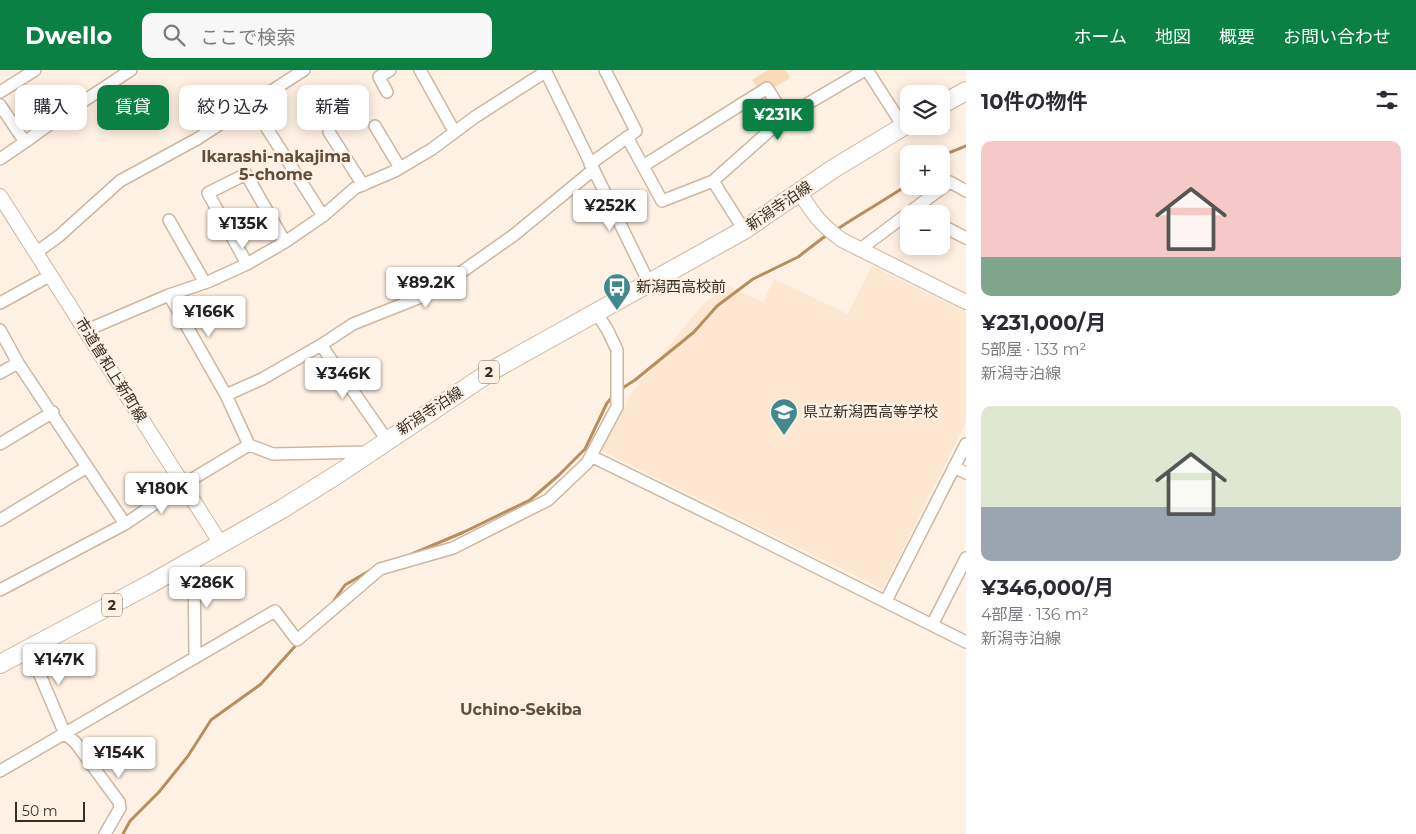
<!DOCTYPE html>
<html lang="ja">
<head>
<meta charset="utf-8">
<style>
  :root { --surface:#fff; --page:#f7f7f7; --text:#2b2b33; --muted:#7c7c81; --accent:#0b8043 }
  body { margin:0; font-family:Montserrat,"Noto Sans JP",sans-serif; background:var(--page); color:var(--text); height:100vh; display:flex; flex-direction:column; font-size:19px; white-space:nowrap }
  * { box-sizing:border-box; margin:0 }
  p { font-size:16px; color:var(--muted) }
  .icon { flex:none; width:28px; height:28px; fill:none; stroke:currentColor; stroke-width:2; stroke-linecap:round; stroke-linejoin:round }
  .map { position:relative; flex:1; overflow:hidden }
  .drawer { display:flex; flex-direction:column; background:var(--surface); width:450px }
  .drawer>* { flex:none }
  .guide { position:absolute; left:15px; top:15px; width:475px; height:45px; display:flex; gap:10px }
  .fabs { position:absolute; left:900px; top:15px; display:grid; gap:10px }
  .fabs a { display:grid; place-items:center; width:50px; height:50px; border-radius:10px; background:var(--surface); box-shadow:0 2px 12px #0003; font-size:25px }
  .scale { position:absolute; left:15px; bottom:12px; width:70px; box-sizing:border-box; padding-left:5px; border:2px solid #372f26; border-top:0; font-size:14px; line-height:18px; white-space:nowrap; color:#372f26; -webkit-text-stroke:4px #fff1e3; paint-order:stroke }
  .price { position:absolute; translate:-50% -42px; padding:0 11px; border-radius:5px; background:#fff; color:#222; font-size:16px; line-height:32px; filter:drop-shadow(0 1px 2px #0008) }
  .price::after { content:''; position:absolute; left:50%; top:30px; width:15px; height:11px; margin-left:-8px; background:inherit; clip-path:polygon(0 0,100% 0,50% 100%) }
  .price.active { background:var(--accent); color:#fff }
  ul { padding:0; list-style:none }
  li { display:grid; align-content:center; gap:10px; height:265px; padding:0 15px }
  li span { display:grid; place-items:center; height:155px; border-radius:10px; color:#555 }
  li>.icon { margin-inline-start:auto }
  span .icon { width:90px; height:90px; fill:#fffc; stroke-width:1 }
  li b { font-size:21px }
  h2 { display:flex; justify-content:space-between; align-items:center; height:60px; padding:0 15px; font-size:21px }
  .pill { padding:0 18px; border-radius:10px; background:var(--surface); box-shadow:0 2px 12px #0003; font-size:18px; line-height:45px }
  .pill.active { background:var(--accent); color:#fff }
  header { display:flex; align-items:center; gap:30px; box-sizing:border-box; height:70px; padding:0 25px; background:var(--accent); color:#fff }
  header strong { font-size:24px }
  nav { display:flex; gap:28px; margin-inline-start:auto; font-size:18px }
  .search { width:350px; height:45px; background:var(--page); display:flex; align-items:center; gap:12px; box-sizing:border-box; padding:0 18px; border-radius:10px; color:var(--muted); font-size:19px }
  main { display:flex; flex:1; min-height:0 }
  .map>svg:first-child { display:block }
  .built { fill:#fee7d0 }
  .green { fill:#fadab9 }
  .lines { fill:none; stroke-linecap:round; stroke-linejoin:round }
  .stream { stroke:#b88e5f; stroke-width:3 }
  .minor-casing { stroke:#cdb7a1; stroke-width:14 }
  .tertiary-casing { stroke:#cdb7a1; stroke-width:16 }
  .primary-casing { stroke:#cdb7a1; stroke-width:20 }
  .minor { stroke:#fff; stroke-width:11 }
  .tertiary { stroke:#fff; stroke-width:14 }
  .primary { stroke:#fff; stroke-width:18 }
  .labels { text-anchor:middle; stroke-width:4.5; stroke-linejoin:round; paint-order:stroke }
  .shield { fill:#fff1e3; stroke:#73695f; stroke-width:1 }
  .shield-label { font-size:14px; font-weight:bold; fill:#372f26 }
  .street-label { font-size:15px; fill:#372f26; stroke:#fff1e3 }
  .poi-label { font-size:15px; fill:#372f26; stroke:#fff1e3; text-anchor:start }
  .neighbourhood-label { font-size:16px; font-weight:bold; fill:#614e3a; stroke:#fff1e3 }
</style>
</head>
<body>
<header>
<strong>Dwello</strong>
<div class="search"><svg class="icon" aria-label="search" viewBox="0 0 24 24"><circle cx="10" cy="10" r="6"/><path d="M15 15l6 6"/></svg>ここで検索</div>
<nav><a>ホーム</a><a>地図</a><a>概要</a><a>お問い合わせ</a></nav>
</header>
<main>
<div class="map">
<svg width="966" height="764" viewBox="0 0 966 764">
  <rect width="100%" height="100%" fill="#fff1e3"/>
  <path class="built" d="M 872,196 L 966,242 L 966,352 L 883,519 L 600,380 L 632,323 L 702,235 L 728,216 L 763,232 L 774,209 L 848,244 Z"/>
  <path class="green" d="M 768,0 L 785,0 L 790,8 L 773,18 L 770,13 L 759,20 L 752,10 Z"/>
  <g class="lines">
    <path class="stream" d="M 941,86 L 966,76
      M 836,160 C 860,144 885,130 909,114
      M 621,319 L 635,310 L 694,262 L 717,236 L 753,209 L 798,187 L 828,164
      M 412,484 L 464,462 L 530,430 L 559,405 L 585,379 L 607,333 L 614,325
      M 330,536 L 345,515 L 374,498
      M 123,764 L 130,751 L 159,722 L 188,686 L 211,650 L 261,614 L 298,573"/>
    <g class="minor-casing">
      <path id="minor" d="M 420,0 L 454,61
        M 545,0 L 649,213
        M 867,0 L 903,56
        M 0,22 L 35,0
        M 387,22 L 379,7 L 390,0
        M 0,35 L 25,72
        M 252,35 L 323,146
        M 785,47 L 865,0
        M 375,56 L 400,98
        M 329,62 L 363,115
        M 627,67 L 662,131 L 713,111 L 785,47 L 767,18 L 643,96
        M 0,89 L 25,72 L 58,48 L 131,0
        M 590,94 L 636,61 L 605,0
        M 713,111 L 744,160
        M 169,150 L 205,213
        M 941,155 L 966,168
        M 859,180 L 950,112 L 966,121
        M 37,182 L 59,166 L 120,111 L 197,69 L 304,0
        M 247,194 L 208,123 L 246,104 L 285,172
        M 169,225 L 226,325 L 249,375 L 273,384 L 369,382
        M 0,233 L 51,205
        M 0,260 L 18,293 L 125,454
        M 87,260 L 169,225 L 210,211 L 247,194 L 285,172 L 323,146 L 355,118 L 395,101 L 432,79 L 475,47 L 545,2
        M 321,275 L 387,370
        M 0,303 L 18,293
        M 226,325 L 262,309 L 321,275 L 353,254 L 421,227 L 446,213 L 514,165 L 593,100
        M 0,374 L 53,342
        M 591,386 L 738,458 L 966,572
        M 954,397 L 966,403
        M 0,450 L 87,397
        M 194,489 L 195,588
        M 0,520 L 125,454 L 184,414 L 249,375
        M 886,531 L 966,374
        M 932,555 L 966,488
        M 29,579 L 65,664 L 75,672 L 119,732 L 120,738 L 105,764
        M 0,701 L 275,541 L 297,570 L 380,499 L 453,478 L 548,430 L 587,393 L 617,337 L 617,280 L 608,261 L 596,242"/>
    </g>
    <g class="tertiary-casing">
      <path id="tertiary" d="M 800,123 C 813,144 821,155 842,170 L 966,232
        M 0,126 L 221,474"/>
    </g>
    <g class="primary-casing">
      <path id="primary" d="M 941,35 L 966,21
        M 0,594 L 152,513 L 282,439 L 338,404 L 493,300 L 744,160 L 833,99 L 909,53"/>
    </g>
    <use href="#minor" class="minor"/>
    <use href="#tertiary" class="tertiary"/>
    <use href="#primary" class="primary"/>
  </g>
  <defs>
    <g id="bus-pin" transform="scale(1.4375)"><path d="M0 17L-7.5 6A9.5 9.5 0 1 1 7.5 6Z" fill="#418890" stroke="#fff1e3"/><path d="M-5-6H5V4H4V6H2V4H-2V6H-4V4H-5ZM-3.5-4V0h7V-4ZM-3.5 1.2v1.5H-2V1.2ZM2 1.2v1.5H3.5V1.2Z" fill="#fff"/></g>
    <g id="school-pin" transform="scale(1.4375)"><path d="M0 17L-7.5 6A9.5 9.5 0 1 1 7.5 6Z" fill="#418890" stroke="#fff1e3"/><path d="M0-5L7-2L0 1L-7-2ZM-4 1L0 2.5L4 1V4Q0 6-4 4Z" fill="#fff"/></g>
  </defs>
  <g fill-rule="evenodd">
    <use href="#bus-pin" x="617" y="217"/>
    <use href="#school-pin" x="784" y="342"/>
  </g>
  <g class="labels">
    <g class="shield">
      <rect x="479" y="290.5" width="20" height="23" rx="4"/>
      <rect x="102" y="523.5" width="20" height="23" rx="4"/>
    </g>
    <g class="shield-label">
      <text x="489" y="307">2</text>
      <text x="112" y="540">2</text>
    </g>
    <g class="street-label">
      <text transform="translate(779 136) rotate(-34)" y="5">新潟寺泊線</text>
      <text transform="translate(111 300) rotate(58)" y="5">市道曽和上新町線</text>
      <text transform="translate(430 341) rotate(-33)" y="5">新潟寺泊線</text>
    </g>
    <g class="poi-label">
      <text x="636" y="222">新潟西高校前</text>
      <text x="803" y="347">県立新潟西高等学校</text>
    </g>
    <g class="neighbourhood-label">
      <text x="276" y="92">Ikarashi-nakajima<tspan x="276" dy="18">5-chome</tspan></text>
      <text x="521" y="645">Uchino-Sekiba</text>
    </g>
  </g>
</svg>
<div class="fabs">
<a><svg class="icon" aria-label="layers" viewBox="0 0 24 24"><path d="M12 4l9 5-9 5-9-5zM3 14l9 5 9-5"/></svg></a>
<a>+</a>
<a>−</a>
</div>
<div class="scale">50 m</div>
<b class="price active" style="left:778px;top:71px">¥231K</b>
<b class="price" style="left:610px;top:162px">¥252K</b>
<b class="price" style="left:243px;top:180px">¥135K</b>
<b class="price" style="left:426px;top:239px">¥89.2K</b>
<b class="price" style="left:209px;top:268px">¥166K</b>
<b class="price" style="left:343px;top:330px">¥346K</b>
<b class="price" style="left:162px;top:445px">¥180K</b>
<b class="price" style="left:207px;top:539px">¥286K</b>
<b class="price" style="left:59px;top:616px">¥147K</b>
<b class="price" style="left:119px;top:709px">¥154K</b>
<div class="guide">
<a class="pill">購入</a>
<a class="pill active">賃貸</a>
<a class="pill">絞り込み</a>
<a class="pill">新着</a>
</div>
</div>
<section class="drawer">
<h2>10件の物件<svg class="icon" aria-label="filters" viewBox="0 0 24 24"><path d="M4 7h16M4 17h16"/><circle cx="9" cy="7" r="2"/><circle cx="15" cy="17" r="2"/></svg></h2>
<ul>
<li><span style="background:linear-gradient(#f6c9c9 75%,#7fa58c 0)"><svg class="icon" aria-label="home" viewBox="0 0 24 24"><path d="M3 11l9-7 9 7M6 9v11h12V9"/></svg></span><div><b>¥231,000/月</b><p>5部屋 · 133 m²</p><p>新潟寺泊線</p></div></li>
<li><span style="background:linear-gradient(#dfe7d0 65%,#9aa5b1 0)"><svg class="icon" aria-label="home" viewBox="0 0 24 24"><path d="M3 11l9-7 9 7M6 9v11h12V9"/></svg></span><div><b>¥346,000/月</b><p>4部屋 · 136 m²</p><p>新潟寺泊線</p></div></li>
</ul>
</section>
</main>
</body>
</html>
